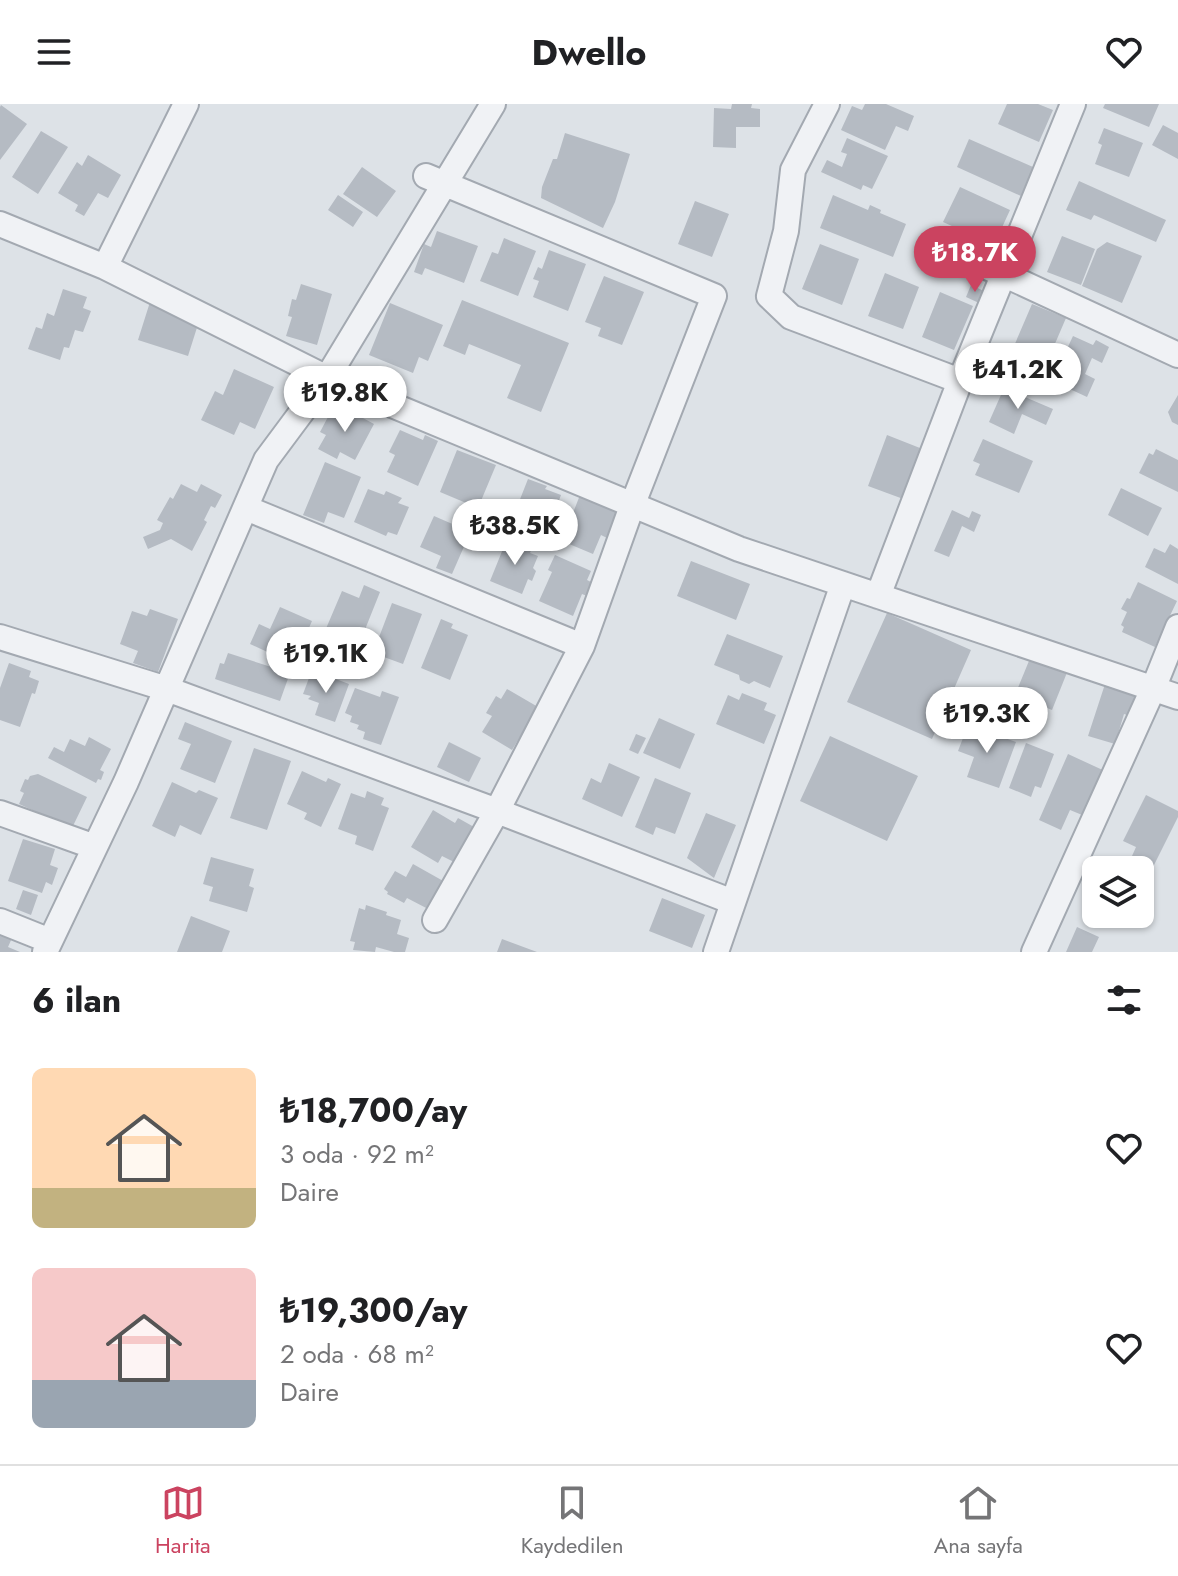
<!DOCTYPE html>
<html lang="tr">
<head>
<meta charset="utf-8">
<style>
  :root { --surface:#fff; --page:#f2f2f2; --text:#202124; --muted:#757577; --line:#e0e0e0; --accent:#cb4360 }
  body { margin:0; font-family:Jost,sans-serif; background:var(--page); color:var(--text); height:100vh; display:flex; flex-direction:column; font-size:30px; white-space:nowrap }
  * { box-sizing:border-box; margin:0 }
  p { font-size:26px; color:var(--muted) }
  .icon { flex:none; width:44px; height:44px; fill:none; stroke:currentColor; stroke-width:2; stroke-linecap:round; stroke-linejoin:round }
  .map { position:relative; height:848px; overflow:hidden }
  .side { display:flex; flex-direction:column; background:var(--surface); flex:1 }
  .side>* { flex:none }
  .tools { position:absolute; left:1082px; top:752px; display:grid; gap:16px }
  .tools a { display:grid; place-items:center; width:72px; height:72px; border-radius:12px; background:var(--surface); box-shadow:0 2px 6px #0004; font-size:40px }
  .price { position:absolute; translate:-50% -68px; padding:0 18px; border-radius:28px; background:#fff; color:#222; font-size:26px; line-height:52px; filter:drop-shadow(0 2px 4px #0008) }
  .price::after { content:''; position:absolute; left:50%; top:48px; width:24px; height:18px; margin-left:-12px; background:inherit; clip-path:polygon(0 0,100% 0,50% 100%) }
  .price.current { background:var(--accent); color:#fff }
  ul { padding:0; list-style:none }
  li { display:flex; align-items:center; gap:24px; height:200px; padding:0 32px }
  li span { display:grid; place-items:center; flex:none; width:224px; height:160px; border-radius:12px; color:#555 }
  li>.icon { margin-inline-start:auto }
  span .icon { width:96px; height:96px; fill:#fffc; stroke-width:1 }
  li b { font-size:34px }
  h2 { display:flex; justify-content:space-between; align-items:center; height:96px; padding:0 32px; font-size:34px }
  header { display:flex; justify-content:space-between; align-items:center; height:104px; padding:0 32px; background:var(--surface); font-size:36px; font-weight:700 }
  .tabs { display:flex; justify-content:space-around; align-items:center; height:112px; border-top:2px solid var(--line); background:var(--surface); font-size:22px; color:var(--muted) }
  .tabs a { display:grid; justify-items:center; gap:4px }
  .tabs .current { color:var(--accent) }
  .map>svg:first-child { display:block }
  .building { fill:#b5bbc3 }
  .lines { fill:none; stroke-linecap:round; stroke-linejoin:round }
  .street-casing { stroke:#a3a9b1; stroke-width:28 }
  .street { stroke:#f0f2f5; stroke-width:24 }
</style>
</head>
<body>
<header><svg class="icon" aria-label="menu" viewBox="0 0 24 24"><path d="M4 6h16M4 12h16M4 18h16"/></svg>Dwello<svg class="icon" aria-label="heart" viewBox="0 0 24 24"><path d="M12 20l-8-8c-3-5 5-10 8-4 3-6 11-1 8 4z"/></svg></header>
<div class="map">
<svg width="1178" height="848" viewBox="0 0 1178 848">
  <rect width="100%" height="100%" fill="#dde2e7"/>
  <path class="building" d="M 732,0 L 752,0 L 751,4 L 760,5 L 760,23 L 736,23 L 736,44 L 713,43 L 714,4 L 731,5 Z
    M 865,0 L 886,0 L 914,12 L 908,27 L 896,22 L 885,46 L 841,26 L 852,2 L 862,6 Z
    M 1007,0 L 1038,0 L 1053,6 L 1039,38 L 998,20 Z
    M 1105,0 L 1159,0 L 1149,23 L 1103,4 Z
    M 1,1 L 27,20 L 0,56 L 0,3 Z
    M 1163,21 L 1178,29 L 1178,55 L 1152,41 Z
    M 1104,24 L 1143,39 L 1129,73 L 1095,60 L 1102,41 L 1098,39 Z
    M 41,27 L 68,43 L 38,90 L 12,73 Z
    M 565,29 L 630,50 L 615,98 L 603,124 L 541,94 L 542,83 L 553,55 L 557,55 Z
    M 847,34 L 888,52 L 872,85 L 863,81 L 861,86 L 821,68 L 827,56 L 842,63 L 847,50 L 841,48 Z
    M 969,35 L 1033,63 L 1021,92 L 957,63 Z
    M 88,51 L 121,71 L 108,94 L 98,89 L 84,112 L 75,107 L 78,101 L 58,89 L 77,58 L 82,62 Z
    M 362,63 L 396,87 L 377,113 L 343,90 Z
    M 1079,77 L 1166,116 L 1156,138 L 1094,111 L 1091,116 L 1066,106 Z
    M 960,83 L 1010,106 L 994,141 L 943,118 Z
    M 338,91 L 363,108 L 353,123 L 328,106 Z
    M 833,91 L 868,106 L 870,101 L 881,106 L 880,109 L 906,120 L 893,153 L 820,124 Z
    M 695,97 L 729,110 L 712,153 L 678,140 Z
    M 437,127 L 478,142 L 464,179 L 425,164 L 422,171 L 414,168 L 424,140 L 431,143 Z
    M 1062,132 L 1095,145 L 1081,181 L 1047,168 Z
    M 504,134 L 536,147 L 518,192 L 480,177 L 492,148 L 498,150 Z
    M 1107,138 L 1142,152 L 1122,199 L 1082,182 L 1097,145 Z
    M 820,140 L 859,155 L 842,201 L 802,185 Z
    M 549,146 L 586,160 L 568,207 L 533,193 L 539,177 L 533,175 L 538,163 L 542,165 Z
    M 885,169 L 919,183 L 903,225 L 868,212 Z
    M 604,172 L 644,188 L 622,241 L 598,232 L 601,224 L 585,218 Z
    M 301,180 L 332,190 L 317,241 L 286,232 L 292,213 L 288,212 L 292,195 L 296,196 Z
    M 971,181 L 984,187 L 979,199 L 966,193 Z
    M 63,185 L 87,193 L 83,204 L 91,207 L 83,228 L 75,226 L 69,244 L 64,243 L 60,256 L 28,245 L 36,223 L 42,225 L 47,209 L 54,212 Z
    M 940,188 L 973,202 L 954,246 L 922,233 Z
    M 462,196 L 569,239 L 541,308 L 507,294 L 521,261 L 469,240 L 465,251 L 443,242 Z
    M 150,198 L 200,214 L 188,252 L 138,236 Z
    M 390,199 L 443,221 L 428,257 L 419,253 L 413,269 L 369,251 Z
    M 1032,200 L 1066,214 L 1045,263 L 1011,249 Z
    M 1073,232 L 1093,241 L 1096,236 L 1109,243 L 1102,259 L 1092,254 L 1085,270 L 1095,275 L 1087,293 L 1059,280 L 1065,267 L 1058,264 Z
    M 234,265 L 274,283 L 255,325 L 240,318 L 234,331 L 201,316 L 215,287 L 223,291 Z
    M 1004,284 L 1053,305 L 1046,321 L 1022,310 L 1014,330 L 989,318 Z
    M 1178,291 L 1178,321 L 1172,318 L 1168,308 Z
    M 339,301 L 374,320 L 355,356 L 340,348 L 337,355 L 318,345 L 326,331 L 320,328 L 329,311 L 333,313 Z
    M 400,326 L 423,336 L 425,331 L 438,337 L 418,382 L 387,368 L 395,351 L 389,348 Z
    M 887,331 L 925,346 L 906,396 L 868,382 Z
    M 983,335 L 1033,357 L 1019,389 L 975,371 L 980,360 L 973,357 Z
    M 1156,345 L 1178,356 L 1178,388 L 1139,369 L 1149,349 L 1153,351 Z
    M 457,346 L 496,361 L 478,404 L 440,388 Z
    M 325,358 L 361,373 L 344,414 L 328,408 L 324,419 L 303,411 Z
    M 528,375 L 547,382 L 545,385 L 561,391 L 547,429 L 517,418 L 520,410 L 515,408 Z
    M 181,380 L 197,388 L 201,380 L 222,391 L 215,404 L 211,402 L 204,416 L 207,418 L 192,447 L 171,435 L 148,445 L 143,433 L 160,426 L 163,419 L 157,416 L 170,393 L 173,395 Z
    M 1121,384 L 1162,404 L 1148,432 L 1108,411 Z
    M 368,385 L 384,391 L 386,387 L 402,394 L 398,399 L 409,403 L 397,431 L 388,428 L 386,432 L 354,418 Z
    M 580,391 L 620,408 L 609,435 L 601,431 L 593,450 L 562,437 Z
    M 952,406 L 969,414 L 972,407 L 981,411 L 974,428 L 962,422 L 949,453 L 934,447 Z
    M 434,412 L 457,422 L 459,416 L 473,422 L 452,470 L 436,464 L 441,452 L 420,443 Z
    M 507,435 L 532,444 L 530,449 L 538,452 L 533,464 L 536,467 L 532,477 L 528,475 L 522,490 L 490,477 Z
    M 1170,440 L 1178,445 L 1178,480 L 1145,463 L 1154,444 L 1165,449 Z
    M 555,451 L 591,467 L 587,476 L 593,479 L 587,492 L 582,490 L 573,512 L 539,497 L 552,468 L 548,466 Z
    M 691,457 L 750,480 L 736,516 L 677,492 Z
    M 1138,478 L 1177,497 L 1155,543 L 1122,528 L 1124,523 L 1121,521 L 1127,508 L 1121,505 L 1127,494 L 1130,495 Z
    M 364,481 L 380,488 L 356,548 L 322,534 L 342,487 L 359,494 Z
    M 392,499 L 422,510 L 403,560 L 373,549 Z
    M 280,503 L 312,517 L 293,560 L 250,540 L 259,520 L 270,525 Z
    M 150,505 L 178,515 L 158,568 L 133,559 L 138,547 L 120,540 L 132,507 L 147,512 Z
    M 887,509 L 971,546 L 932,635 L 847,598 Z
    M 441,515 L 453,520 L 451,524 L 468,531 L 450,576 L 421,564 Z
    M 727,530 L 783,552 L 770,584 L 754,577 L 749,580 L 740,576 L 739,571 L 714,561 Z
    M 228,549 L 290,569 L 280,597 L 215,575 L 220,559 L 224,560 Z
    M 1031,552 L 1068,566 L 1052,606 L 1015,591 Z
    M 9,559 L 31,567 L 29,573 L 39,577 L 35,590 L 32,589 L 20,623 L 0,616 L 0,584 Z
    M 312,566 L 349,580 L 335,618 L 315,611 L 319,599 L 308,595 L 311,592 L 303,590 Z
    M 1106,577 L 1141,588 L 1133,613 L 1124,610 L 1115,640 L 1088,632 Z
    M 355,584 L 380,593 L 382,587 L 399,593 L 381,641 L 363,635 L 365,628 L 357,625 L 359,621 L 350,618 L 352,612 L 345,609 Z
    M 507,585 L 538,603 L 512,646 L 482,628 L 492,612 L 486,609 L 496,592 L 501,595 Z
    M 742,589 L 767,599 L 764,606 L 776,611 L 764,640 L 716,620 L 728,591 L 739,596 Z
    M 659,614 L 695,630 L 680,665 L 643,649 Z
    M 185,618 L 232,637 L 215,679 L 180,665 L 191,640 L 178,635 Z
    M 968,621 L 1016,638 L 999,684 L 967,673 L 974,653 L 958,647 Z
    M 636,630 L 646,634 L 638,650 L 629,646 Z
    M 830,632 L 918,672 L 887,737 L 800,697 Z
    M 89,633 L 111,645 L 100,666 L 104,668 L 101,676 L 98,675 L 96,679 L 48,654 L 54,643 L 64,648 L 70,635 L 85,642 Z
    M 449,638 L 481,654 L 469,678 L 437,663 Z
    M 1026,639 L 1054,650 L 1041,684 L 1035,682 L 1031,693 L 1009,684 Z
    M 254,644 L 291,657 L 267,726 L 230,714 Z
    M 1068,650 L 1107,668 L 1087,713 L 1070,706 L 1061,726 L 1039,716 Z
    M 609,659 L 640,673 L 622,713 L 582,695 L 591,674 L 601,679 Z
    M 302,667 L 326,678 L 328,674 L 341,680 L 321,723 L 304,715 L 307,709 L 287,700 Z
    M 38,670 L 87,693 L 72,724 L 19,700 L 24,689 L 20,687 L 25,675 L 28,676 L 30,672 Z
    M 655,674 L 691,689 L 675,730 L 656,723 L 653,731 L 635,723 Z
    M 172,678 L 196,689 L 199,686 L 218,694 L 201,731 L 180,721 L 175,733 L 152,722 Z
    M 367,687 L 384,694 L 381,701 L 389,704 L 373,747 L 355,740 L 357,732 L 338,725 L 351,689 L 365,694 Z
    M 1146,691 L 1178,707 L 1178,713 L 1153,763 L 1132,752 L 1136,743 L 1123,737 Z
    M 433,706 L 455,719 L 458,714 L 474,723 L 454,758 L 442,752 L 438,759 L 411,743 Z
    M 706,709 L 736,721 L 714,774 L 687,754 Z
    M 23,735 L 55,745 L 50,761 L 58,764 L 52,781 L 46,778 L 42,789 L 8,777 Z
    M 211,753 L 254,765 L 249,782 L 254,784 L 247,808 L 209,797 L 213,783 L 203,780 Z
    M 413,760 L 445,778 L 430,806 L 407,794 L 404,799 L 387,790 L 388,788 L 384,785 L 395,767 L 406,773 Z
    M 23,786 L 38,791 L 31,811 L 16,805 Z
    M 662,794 L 705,811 L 692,844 L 649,827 Z
    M 366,801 L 387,808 L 386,811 L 401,816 L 397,830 L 409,834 L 405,848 L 394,848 L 376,843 L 375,848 L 353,846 L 355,838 L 350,837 L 359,804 L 365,806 Z
    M 191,812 L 230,827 L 222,848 L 177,848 Z
    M 1077,823 L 1099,833 L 1092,848 L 1066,848 Z
    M 0,829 L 12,834 L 8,843 L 20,848 L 0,848 Z
    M 502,835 L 537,848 L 497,848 Z"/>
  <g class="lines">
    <g class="street-casing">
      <path id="street" d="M 827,0 L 793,66 L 786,127 L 769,192 L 791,213 L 960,277
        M 426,72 L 714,192 L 632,402 L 582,542 L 497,707 L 435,816
        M 0,120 L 105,163 L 327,274 L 739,445 L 1178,593
        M 955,150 L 1003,170 L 1178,251
        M 105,163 L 186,0
        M 246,404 L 582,542
        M 878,492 L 960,277 L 1073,0
        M 0,533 L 167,585 L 497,707 L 733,798
        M 0,709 L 95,743
        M 0,817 L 50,837
        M 45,848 L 126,678 L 266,356 L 327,274 L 493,0
        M 716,848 L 843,480
        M 1034,848 L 1153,585 L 1178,523"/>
    </g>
    <use href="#street" class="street"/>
  </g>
</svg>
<div class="tools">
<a><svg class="icon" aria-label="layers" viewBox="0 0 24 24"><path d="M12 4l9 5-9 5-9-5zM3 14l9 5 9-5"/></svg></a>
</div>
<b class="price current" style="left:975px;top:190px">₺18.7K</b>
<b class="price" style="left:1018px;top:307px">₺41.2K</b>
<b class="price" style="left:345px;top:330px">₺19.8K</b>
<b class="price" style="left:515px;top:463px">₺38.5K</b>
<b class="price" style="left:326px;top:591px">₺19.1K</b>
<b class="price" style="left:987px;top:651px">₺19.3K</b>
</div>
<section class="side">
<h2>6 ilan<svg class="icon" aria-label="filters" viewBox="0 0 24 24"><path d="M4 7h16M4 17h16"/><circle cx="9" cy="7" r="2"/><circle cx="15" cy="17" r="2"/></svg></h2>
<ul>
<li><span style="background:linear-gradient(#ffd9b3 75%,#c2b280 0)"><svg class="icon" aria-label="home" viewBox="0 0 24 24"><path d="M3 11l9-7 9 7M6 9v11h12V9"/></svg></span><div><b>₺18,700/ay</b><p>3 oda · 92 m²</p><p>Daire</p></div><svg class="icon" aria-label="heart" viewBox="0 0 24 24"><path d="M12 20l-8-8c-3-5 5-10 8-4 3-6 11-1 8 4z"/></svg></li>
<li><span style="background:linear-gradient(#f6c9c9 70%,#9aa5b1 0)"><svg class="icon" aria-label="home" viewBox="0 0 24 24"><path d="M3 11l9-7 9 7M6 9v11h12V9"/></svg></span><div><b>₺19,300/ay</b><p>2 oda · 68 m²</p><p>Daire</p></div><svg class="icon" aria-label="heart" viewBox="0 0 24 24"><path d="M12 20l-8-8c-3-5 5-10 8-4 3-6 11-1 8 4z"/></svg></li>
</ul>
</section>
<nav class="tabs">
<a class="current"><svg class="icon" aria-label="map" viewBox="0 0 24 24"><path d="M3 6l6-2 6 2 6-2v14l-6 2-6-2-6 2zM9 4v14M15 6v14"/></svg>Harita</a>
<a><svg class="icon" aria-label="saved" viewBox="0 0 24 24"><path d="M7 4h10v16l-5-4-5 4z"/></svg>Kaydedilen</a>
<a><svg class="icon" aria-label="home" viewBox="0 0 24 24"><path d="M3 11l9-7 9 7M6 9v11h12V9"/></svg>Ana sayfa</a>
</nav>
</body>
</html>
